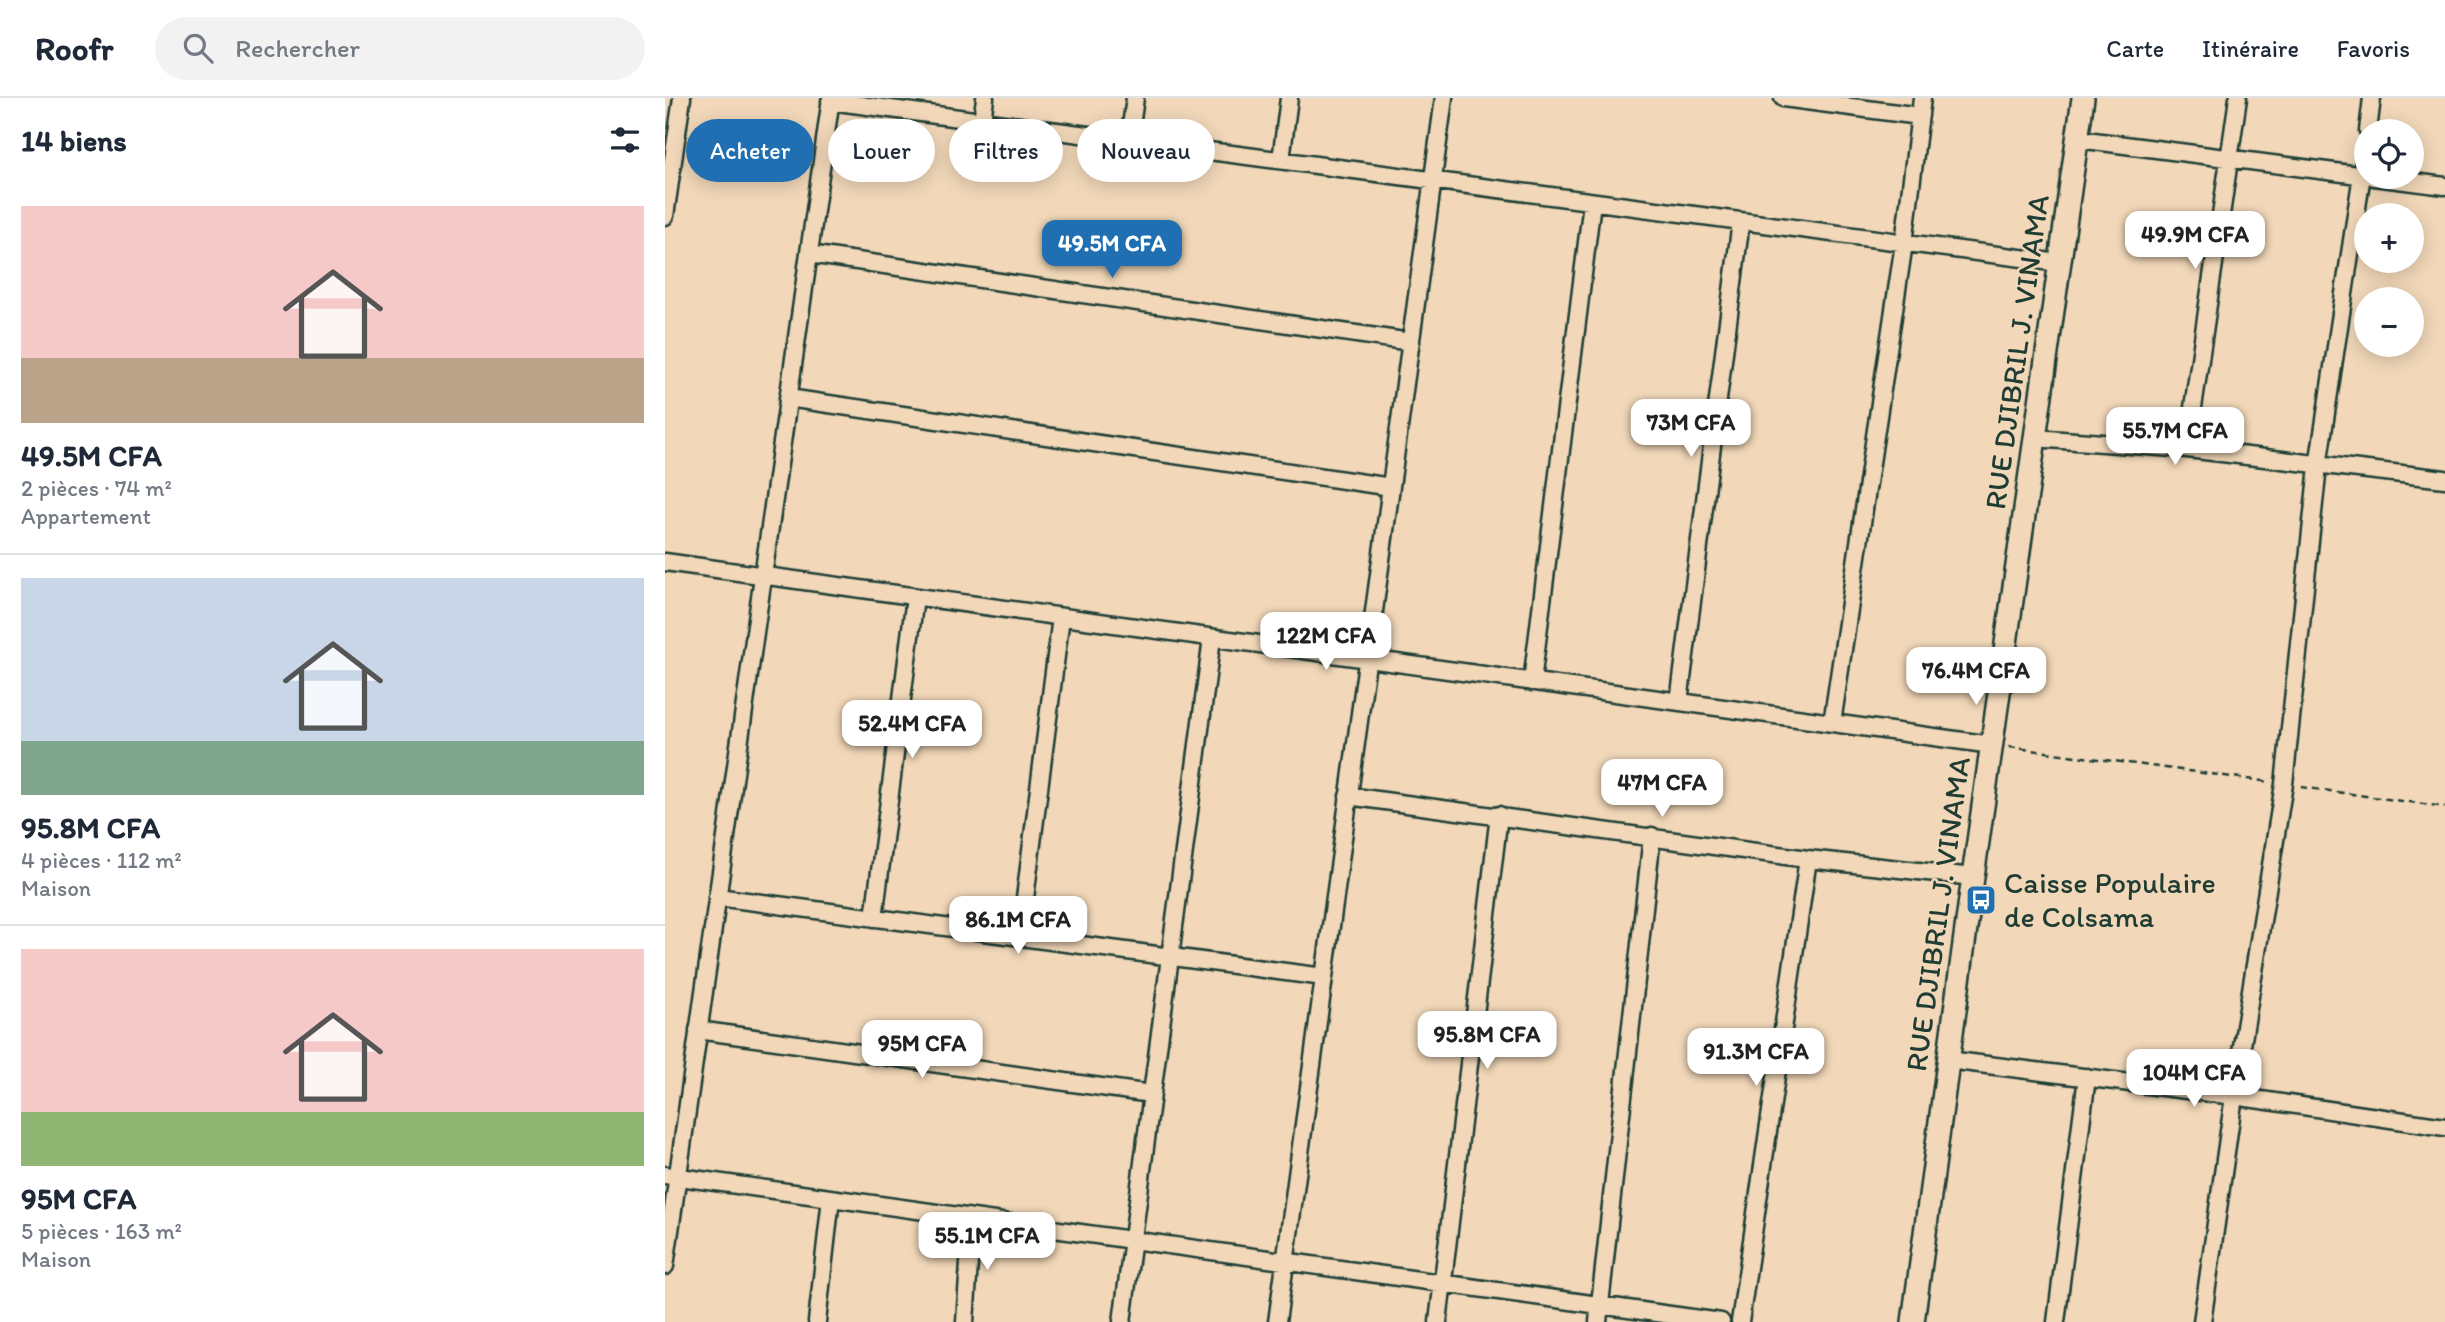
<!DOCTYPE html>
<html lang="fr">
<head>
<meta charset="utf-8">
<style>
  :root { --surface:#fff; --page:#f2f2f3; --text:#1f2937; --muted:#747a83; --line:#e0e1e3; --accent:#1f6fb2 }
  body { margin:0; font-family:Itim,sans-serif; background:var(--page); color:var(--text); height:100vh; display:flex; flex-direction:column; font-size:26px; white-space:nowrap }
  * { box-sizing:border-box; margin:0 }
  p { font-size:23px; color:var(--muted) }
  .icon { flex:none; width:38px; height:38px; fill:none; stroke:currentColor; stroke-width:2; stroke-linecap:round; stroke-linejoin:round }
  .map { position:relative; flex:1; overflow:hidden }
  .sheet { display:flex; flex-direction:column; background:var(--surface); width:665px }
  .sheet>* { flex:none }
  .hud { position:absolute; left:21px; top:21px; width:665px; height:63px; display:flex; gap:14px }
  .tools { position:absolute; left:1689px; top:21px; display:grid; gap:14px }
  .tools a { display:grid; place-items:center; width:70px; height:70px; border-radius:50%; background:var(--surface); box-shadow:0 4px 18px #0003; font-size:35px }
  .price { position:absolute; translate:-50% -60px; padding:0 16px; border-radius:14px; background:#fff; color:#222; font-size:23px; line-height:46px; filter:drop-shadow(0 2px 4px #0008) }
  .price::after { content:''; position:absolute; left:50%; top:42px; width:21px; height:16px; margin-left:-10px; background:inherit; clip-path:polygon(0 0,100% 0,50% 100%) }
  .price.selected { background:var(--accent); color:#fff }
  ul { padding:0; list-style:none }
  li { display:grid; align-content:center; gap:14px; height:371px; padding:0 21px }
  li+li { border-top:2px solid var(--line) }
  li span { display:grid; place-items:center; height:217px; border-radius:0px; color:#555 }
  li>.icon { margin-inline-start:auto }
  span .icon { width:126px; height:126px; fill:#fffc; stroke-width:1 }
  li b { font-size:30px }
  h2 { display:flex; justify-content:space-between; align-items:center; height:84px; padding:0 21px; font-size:30px }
  .tag { padding:0 24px; border-radius:32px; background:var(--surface); box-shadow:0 4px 18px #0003; font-size:24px; line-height:63px }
  .tag.selected { background:var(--accent); color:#fff }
  header { display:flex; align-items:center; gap:42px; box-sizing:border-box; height:98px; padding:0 35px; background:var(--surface); border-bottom:2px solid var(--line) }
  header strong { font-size:33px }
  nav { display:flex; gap:38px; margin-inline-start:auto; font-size:24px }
  .search { width:490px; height:63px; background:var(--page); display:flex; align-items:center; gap:18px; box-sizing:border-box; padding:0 24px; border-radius:38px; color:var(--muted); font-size:26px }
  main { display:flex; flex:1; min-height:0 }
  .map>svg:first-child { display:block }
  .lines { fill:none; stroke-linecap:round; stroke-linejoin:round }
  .minor-casing { stroke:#1f3d34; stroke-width:21 }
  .tertiary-casing { stroke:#1f3d34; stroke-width:26 }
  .path { stroke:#1f3d34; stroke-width:2.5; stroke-dasharray:7 5; stroke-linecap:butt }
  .minor { stroke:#f2d8b9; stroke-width:16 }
  .tertiary { stroke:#f2d8b9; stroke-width:21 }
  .labels { text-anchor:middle; stroke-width:5; stroke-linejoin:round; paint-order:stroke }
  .street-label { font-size:30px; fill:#1f3d34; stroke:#f2d8b9 }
  .poi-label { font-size:30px; fill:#1f3d34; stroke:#f2d8b9; text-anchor:start }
</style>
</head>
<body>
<header>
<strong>Roofr</strong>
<div class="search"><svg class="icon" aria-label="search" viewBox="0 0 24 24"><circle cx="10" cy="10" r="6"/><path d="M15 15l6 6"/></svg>Rechercher</div>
<nav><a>Carte</a><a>Itinéraire</a><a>Favoris</a></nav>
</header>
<main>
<section class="sheet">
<h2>14 biens<svg class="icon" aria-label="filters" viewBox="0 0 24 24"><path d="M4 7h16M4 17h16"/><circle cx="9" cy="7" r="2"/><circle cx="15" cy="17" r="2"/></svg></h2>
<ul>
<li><span style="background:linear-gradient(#f6c9c9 70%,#b9a48a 0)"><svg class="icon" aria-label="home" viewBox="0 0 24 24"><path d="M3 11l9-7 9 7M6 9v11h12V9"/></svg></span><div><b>49.5M CFA</b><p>2 pièces · 74 m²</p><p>Appartement</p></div></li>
<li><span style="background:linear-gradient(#c9d6e8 75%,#7fa58c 0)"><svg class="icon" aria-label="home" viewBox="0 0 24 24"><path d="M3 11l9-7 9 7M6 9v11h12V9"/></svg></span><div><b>95.8M CFA</b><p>4 pièces · 112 m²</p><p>Maison</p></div></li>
<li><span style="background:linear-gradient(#f6c9c9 75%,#8fb573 0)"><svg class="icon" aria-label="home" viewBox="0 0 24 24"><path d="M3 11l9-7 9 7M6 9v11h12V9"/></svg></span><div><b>95M CFA</b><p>5 pièces · 163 m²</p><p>Maison</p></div></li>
</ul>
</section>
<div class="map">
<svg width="1780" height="1224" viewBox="0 0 1780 1224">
  <rect width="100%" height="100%" fill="#f2d8b9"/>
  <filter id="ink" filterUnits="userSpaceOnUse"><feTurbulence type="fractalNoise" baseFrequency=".0143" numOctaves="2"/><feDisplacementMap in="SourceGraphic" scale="14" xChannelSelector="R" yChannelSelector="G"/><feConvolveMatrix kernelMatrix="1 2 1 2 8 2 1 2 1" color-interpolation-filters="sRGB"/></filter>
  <g filter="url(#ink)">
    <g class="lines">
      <g class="minor-casing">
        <path id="minor" d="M 1118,0 L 1255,18
          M 165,3 L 1394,165
          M 317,23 L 320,0
          M 1703,33 L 1707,0
          M 1413,41 L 1701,78
          M 464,42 L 470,0
          M 616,62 L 624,0
          M 1709,79 L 1780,88
          M 0,118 L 17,0
          M 144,156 L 746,244
          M 123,300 L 726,389
          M 1369,340 L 1522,351 L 1780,381
          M 1522,351 L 1573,0
          M 0,464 L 1327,647
          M 867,584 L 927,104
          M 1014,604 L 1076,123
          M 1167,625 L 1239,145 L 1257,0
          M 683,698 L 1143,761 L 1308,779
          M 52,799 L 659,879
          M 209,820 L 250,499
          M 355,839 L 396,519
          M 33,932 L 486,996
          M 1283,962 L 1569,998 L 1780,1029
          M 0,1077 L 1056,1224
          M 0,1168 L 166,0
          M 152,1224 L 166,1100
          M 300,1224 L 307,1121
          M 457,1224 L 547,540
          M 612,1224 L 779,0
          M 773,1224 L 834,717
          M 933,1224 L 987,738
          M 1075,1224 L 1143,761
          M 1391,1224 L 1422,979
          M 1537,1224 L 1569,998 L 1619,686 L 1653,368 L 1701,50"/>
      </g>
      <g class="tertiary-casing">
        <path id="tertiary" d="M 1248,1224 L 1308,779 L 1418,0"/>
      </g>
      <path class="path" d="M 1344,649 L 1605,684
        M 1636,689 L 1780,709"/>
      <use href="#minor" class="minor"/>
      <use href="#tertiary" class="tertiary"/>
    </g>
  </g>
  <defs>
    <g id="bus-square" transform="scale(1.575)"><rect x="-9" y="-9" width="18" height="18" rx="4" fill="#1f6fb2" stroke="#f2d8b9"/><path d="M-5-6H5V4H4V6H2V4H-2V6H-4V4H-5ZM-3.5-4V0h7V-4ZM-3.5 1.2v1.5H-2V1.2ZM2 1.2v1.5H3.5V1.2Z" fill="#fff"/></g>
  </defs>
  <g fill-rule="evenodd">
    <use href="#bus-square" x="1316" y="802"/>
  </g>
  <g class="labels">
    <g class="street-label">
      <text transform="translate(1352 254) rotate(-82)" y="10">RUE DJIBRIL J. VINAMA</text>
      <text transform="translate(1273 816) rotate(-82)" y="10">RUE DJIBRIL J. VINAMA</text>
    </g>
    <g class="poi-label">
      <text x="1339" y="795">Caisse Populaire<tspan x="1339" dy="34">de Colsama</tspan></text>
    </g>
  </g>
</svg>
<div class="tools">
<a><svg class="icon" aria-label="locate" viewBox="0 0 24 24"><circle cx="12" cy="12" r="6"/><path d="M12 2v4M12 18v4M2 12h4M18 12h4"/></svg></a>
<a>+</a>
<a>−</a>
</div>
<b class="price" style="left:1530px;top:173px">49.9M CFA</b>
<b class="price selected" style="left:447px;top:182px">49.5M CFA</b>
<b class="price" style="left:1026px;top:361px">73M CFA</b>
<b class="price" style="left:1510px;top:369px">55.7M CFA</b>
<b class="price" style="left:661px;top:574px">122M CFA</b>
<b class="price" style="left:1311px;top:609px">76.4M CFA</b>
<b class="price" style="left:247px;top:662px">52.4M CFA</b>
<b class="price" style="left:997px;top:721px">47M CFA</b>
<b class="price" style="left:353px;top:858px">86.1M CFA</b>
<b class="price" style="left:822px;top:973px">95.8M CFA</b>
<b class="price" style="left:257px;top:982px">95M CFA</b>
<b class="price" style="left:1091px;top:990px">91.3M CFA</b>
<b class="price" style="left:1529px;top:1011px">104M CFA</b>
<b class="price" style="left:322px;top:1174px">55.1M CFA</b>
<div class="hud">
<a class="tag selected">Acheter</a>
<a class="tag">Louer</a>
<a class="tag">Filtres</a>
<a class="tag">Nouveau</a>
</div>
</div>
</main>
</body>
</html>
